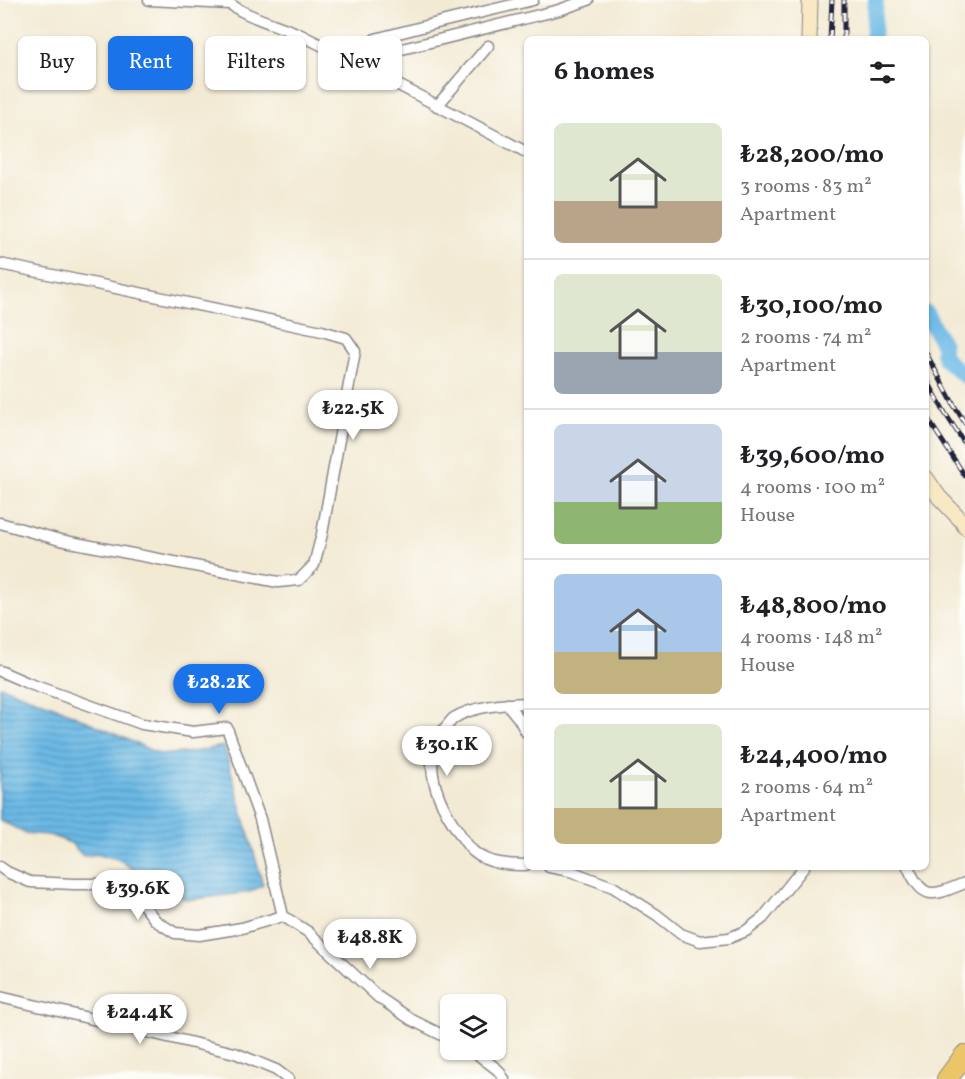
<!DOCTYPE html>
<html lang="en">
<head>
<meta charset="utf-8">
<style>
  :root { --surface:#fff; --page:#f2f2f2; --text:#202124; --muted:#757577; --line:#e0e0e0; --accent:#1a73e8 }
  body { margin:0; font-family:Vollkorn,serif; background:var(--page); color:var(--text); height:100vh; display:flex; flex-direction:column; font-size:22px; white-space:nowrap }
  * { box-sizing:border-box; margin:0 }
  p { font-size:20px; color:var(--muted) }
  .icon { flex:none; width:33px; height:33px; fill:none; stroke:currentColor; stroke-width:2; stroke-linecap:round; stroke-linejoin:round }
  .map { position:relative; flex:1; overflow:hidden }
  .panel { position:absolute; left:524px; top:36px; width:405px; height:834px; display:flex; flex-direction:column; background:var(--surface); border-radius:9px; box-shadow:0 2px 4px #0004 }
  .panel>* { flex:none }
  .hud { position:absolute; left:18px; top:36px; width:416px; height:54px; display:flex; gap:12px }
  .controls { position:absolute; left:440px; top:994px; display:grid; gap:12px }
  .controls a { display:grid; place-items:center; width:66px; height:66px; border-radius:9px; background:var(--surface); box-shadow:0 2px 4px #0004; font-size:30px }
  .price { position:absolute; translate:-50% -51px; padding:0 14px; border-radius:21px; background:#fff; color:#222; font-size:20px; line-height:39px; filter:drop-shadow(0 2px 3px #0008) }
  .price::after { content:''; position:absolute; left:50%; top:36px; width:18px; height:14px; margin-left:-9px; background:inherit; clip-path:polygon(0 0,100% 0,50% 100%) }
  .price.current { background:var(--accent); color:#fff }
  ul { padding:0; list-style:none }
  li { display:flex; align-items:center; gap:18px; height:150px; padding:0 30px }
  li+li { border-top:2px solid var(--line) }
  li span { display:grid; place-items:center; flex:none; width:168px; height:120px; border-radius:9px; color:#555 }
  li>.icon { margin-inline-start:auto }
  span .icon { width:72px; height:72px; fill:#fffc; stroke-width:1 }
  li b { font-size:26px }
  h2 { display:flex; justify-content:space-between; align-items:center; height:72px; padding:0 30px; font-size:26px }
  .chip { padding:0 21px; border-radius:9px; background:var(--surface); box-shadow:0 2px 4px #0004; font-size:21px; line-height:54px }
  .chip.current { background:var(--accent); color:#fff }
  .map>svg:first-child { display:block }
  .water { fill:url(#water-rules); stroke:#466e90; stroke-width:1.5 }
  .lines { fill:none; stroke-linecap:round; stroke-linejoin:round }
  .river { stroke:#6ab9e5; stroke-width:16 }
  .street-casing { stroke:#8a8688; stroke-width:13 }
  .secondary-casing { stroke:#8a8688; stroke-width:17 }
  .highway-casing { stroke:#8a8688; stroke-width:22 }
  .street { stroke:#fff; stroke-width:10 }
  .secondary { stroke:#f8e8c3; stroke-width:15 }
  .highway { stroke:#edc569; stroke-width:20 }
  .rail-casing { stroke:#22223b; stroke-width:5 }
  .rail { stroke:#fdfcf7; stroke-width:3; stroke-dasharray:9; stroke-linecap:butt }
</style>
</head>
<body>
<div class="map">
<svg width="965" height="1079" viewBox="0 0 965 1079">
  <defs>
    <pattern id="water-rules" width="6" height="5" patternUnits="userSpaceOnUse" patternTransform="scale(1.5)"><rect width="6" height="5" fill="#6ab9e5"/><path d="M0 2.5h6" fill="none" stroke="#5796bb"/></pattern>
  </defs>
  <rect width="100%" height="100%" fill="#fdfcf7"/>
  <filter id="ink" filterUnits="userSpaceOnUse"><feTurbulence type="fractalNoise" baseFrequency=".0167" numOctaves="2"/><feDisplacementMap in="SourceGraphic" scale="12" xChannelSelector="R" yChannelSelector="G"/><feConvolveMatrix kernelMatrix="1 2 1 2 8 2 1 2 1" color-interpolation-filters="sRGB"/></filter>
  <filter id="wash" filterUnits="userSpaceOnUse"><feTurbulence type="fractalNoise" baseFrequency=".008" numOctaves="4" result="noise"/><feDisplacementMap in="SourceGraphic" scale="24" xChannelSelector="R" yChannelSelector="G"/><feGaussianBlur stdDeviation="1.35" result="paint"/><feColorMatrix in="noise" values="0 0 0 0 0 0 0 0 0 0 0 0 0 0 0 0 0 1.4 0 .05"/><feComposite in="paint" operator="in"/></filter>
  <g filter="url(#wash)">
    <rect width="100%" height="100%" fill="#f3ead4"/>
    <path class="water" d="M 0,686 L 56,707 L 161,755 L 192,752 L 224,746 L 263,885 L 250,892 L 187,900 L 141,875 L 118,859 L 99,854 L 83,856 L 71,843 L 49,835 L 25,833 L 0,820 Z"/>
    <g class="lines">
      <path class="river" d="M 873,39 L 876,0
        M 926,313 L 943,345 L 943,352 L 945,359 L 965,376"/>
    </g>
  </g>
  <g filter="url(#ink)">
    <g class="lines">
      <g class="street-casing">
        <path id="street" d="M 149,0 L 230,4
          M 226,0 C 239,15 282,26 301,35 C 377,73 451,113 526,152
          M 355,64 L 375,39 L 445,21 L 533,0
          M 376,74 L 394,51 L 559,10 L 588,0
          M 437,106 L 488,46
          M 0,264 L 322,331 L 346,338 L 355,351 L 322,534 L 314,565 L 299,580 L 278,582 L 60,540 L 0,523
          M 0,671 L 30,684 L 142,724 L 193,732 L 227,728 L 260,819 L 283,916 L 308,932 L 378,997 L 412,1020 L 450,1039
          M 526,703 C 505,704 473,706 454,718 C 451,720 448,725 445,728 C 418,762 438,803 460,834 C 464,840 468,847 474,852 C 488,864 509,865 526,865
          M 507,704 L 519,719 L 526,732
          M 0,867 L 7,872 L 30,882 L 74,884 L 107,884 L 126,887 L 141,902 L 156,921 L 175,933 L 199,935 L 242,928 L 283,916
          M 549,867 L 570,871 L 613,887 L 657,915 L 681,934 L 700,941 L 729,938 L 746,931 L 763,918 L 804,867
          M 908,867 C 924,903 934,895 965,883
          M 0,997 L 235,1053 L 276,1070 L 288,1079
          M 472,1050 L 498,1070 L 504,1079"/>
      </g>
      <g class="secondary-casing">
        <path id="secondary" d="M 809,39 L 810,0
          M 926,478 L 939,497 L 962,521 L 965,527"/>
      </g>
      <g class="highway-casing">
        <path id="highway" d="M 947,1079 L 965,1055"/>
      </g>
      <use href="#street" class="street"/>
      <use href="#secondary" class="secondary"/>
      <use href="#highway" class="highway"/>
      <g class="rail-casing">
        <path id="rail" d="M 830,39 L 832,0
          M 844,39 L 844,0
          M 926,353 L 955,407 L 965,423
          M 926,378 L 945,413 L 965,444
          M 926,416 L 965,476"/>
      </g>
      <use href="#rail" class="rail"/>
    </g>
  </g>
</svg>
<div class="controls">
<a><svg class="icon" aria-label="layers" viewBox="0 0 24 24"><path d="M12 4l9 5-9 5-9-5zM3 14l9 5 9-5"/></svg></a>
</div>
<b class="price" style="left:353px;top:441px">₺22.5K</b>
<b class="price current" style="left:219px;top:715px">₺28.2K</b>
<b class="price" style="left:447px;top:777px">₺30.1K</b>
<b class="price" style="left:138px;top:921px">₺39.6K</b>
<b class="price" style="left:370px;top:970px">₺48.8K</b>
<b class="price" style="left:140px;top:1045px">₺24.4K</b>
<div class="hud">
<a class="chip">Buy</a>
<a class="chip current">Rent</a>
<a class="chip">Filters</a>
<a class="chip">New</a>
</div>
<section class="panel">
<h2>6 homes<svg class="icon" aria-label="filters" viewBox="0 0 24 24"><path d="M4 7h16M4 17h16"/><circle cx="9" cy="7" r="2"/><circle cx="15" cy="17" r="2"/></svg></h2>
<ul>
<li><span style="background:linear-gradient(#dfe7d0 65%,#b9a48a 0)"><svg class="icon" aria-label="home" viewBox="0 0 24 24"><path d="M3 11l9-7 9 7M6 9v11h12V9"/></svg></span><div><b>₺28,200/mo</b><p>3 rooms · 83 m²</p><p>Apartment</p></div></li>
<li><span style="background:linear-gradient(#dfe7d0 65%,#9aa5b1 0)"><svg class="icon" aria-label="home" viewBox="0 0 24 24"><path d="M3 11l9-7 9 7M6 9v11h12V9"/></svg></span><div><b>₺30,100/mo</b><p>2 rooms · 74 m²</p><p>Apartment</p></div></li>
<li><span style="background:linear-gradient(#c9d6e8 65%,#8fb573 0)"><svg class="icon" aria-label="home" viewBox="0 0 24 24"><path d="M3 11l9-7 9 7M6 9v11h12V9"/></svg></span><div><b>₺39,600/mo</b><p>4 rooms · 100 m²</p><p>House</p></div></li>
<li><span style="background:linear-gradient(#a9c7e8 65%,#c2b280 0)"><svg class="icon" aria-label="home" viewBox="0 0 24 24"><path d="M3 11l9-7 9 7M6 9v11h12V9"/></svg></span><div><b>₺48,800/mo</b><p>4 rooms · 148 m²</p><p>House</p></div></li>
<li><span style="background:linear-gradient(#dfe7d0 70%,#c2b280 0)"><svg class="icon" aria-label="home" viewBox="0 0 24 24"><path d="M3 11l9-7 9 7M6 9v11h12V9"/></svg></span><div><b>₺24,400/mo</b><p>2 rooms · 64 m²</p><p>Apartment</p></div></li>
</ul>
</section>
</div>
</body>
</html>
